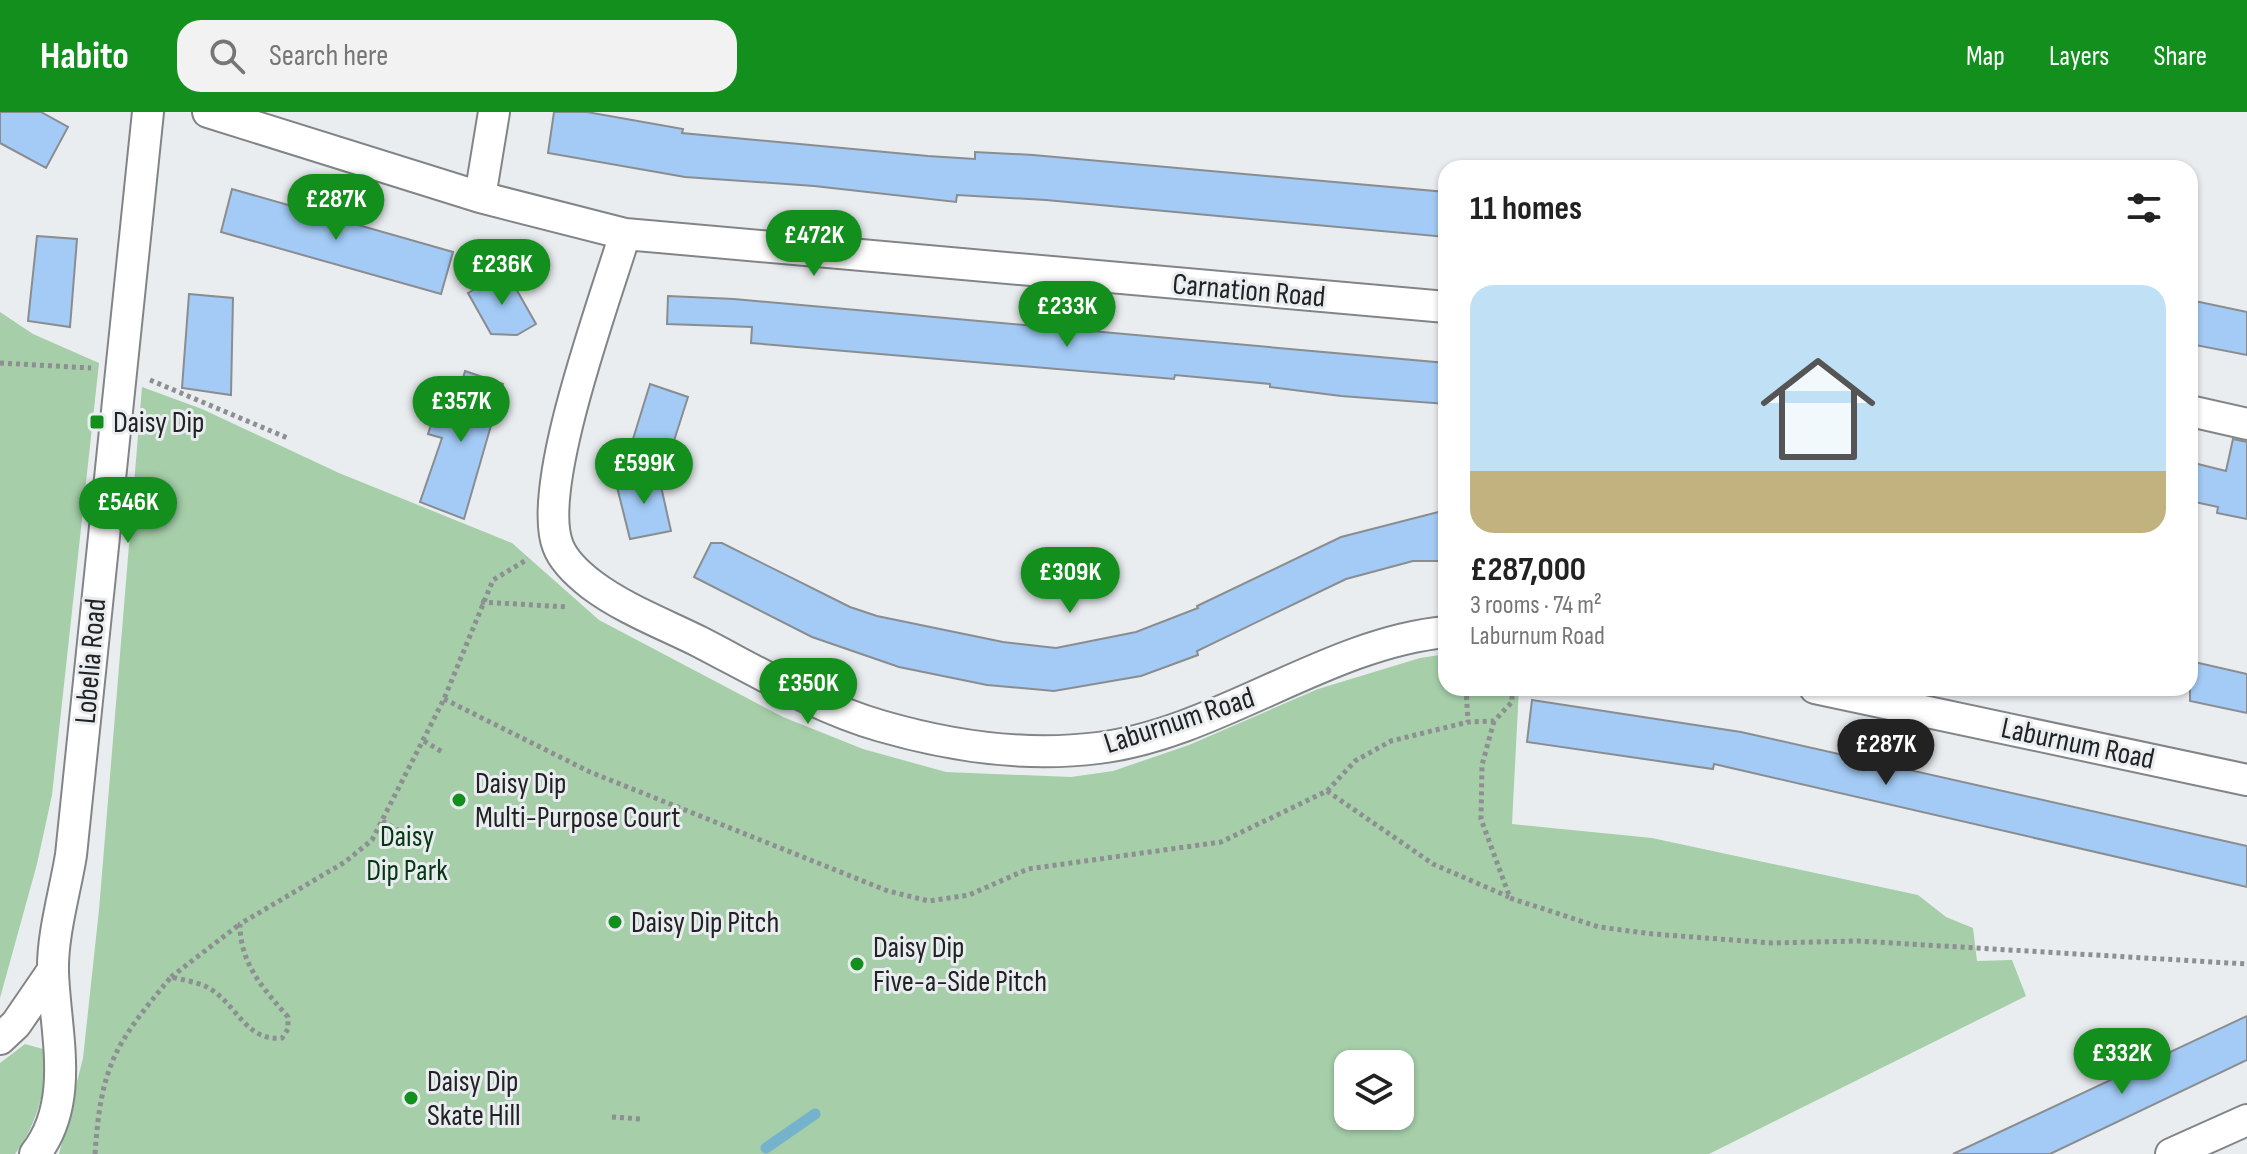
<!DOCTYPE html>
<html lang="en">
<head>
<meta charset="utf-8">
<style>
  :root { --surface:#fff; --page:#f2f2f2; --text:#222; --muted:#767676; --line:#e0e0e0; --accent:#128f1d }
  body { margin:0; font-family:"Sofia Sans Condensed",sans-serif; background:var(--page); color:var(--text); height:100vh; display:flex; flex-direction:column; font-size:30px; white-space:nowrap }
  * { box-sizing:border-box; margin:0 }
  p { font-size:26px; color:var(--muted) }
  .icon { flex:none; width:44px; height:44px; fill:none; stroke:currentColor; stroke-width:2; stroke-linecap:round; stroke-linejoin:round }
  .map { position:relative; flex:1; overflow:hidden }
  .panel { position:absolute; left:1438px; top:48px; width:760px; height:536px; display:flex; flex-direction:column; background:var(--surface); border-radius:24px; box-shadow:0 2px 6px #0004 }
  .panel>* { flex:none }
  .controls { position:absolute; left:1334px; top:938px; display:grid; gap:16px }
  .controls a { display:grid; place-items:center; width:80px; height:80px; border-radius:16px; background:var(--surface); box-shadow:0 2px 6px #0004; font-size:40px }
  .price { position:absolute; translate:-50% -68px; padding:0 18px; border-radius:28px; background:var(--accent); color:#fff; font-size:26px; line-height:52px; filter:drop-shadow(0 2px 4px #0008) }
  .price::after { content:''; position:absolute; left:50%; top:48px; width:24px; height:18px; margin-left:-12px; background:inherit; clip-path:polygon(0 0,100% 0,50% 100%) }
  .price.on { background:#222; color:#fff }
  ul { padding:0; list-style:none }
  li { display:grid; align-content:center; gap:16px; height:424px; padding:0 32px }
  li+li { border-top:2px solid var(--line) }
  li span { display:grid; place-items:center; height:248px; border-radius:24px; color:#555 }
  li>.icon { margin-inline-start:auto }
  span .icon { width:144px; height:144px; fill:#fffc; stroke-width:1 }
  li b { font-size:34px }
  h2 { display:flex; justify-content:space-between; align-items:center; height:96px; padding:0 32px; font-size:34px }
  header { display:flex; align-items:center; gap:48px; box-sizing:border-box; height:112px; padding:0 40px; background:var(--accent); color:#fff }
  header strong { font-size:38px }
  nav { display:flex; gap:44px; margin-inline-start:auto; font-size:28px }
  .search { width:560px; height:72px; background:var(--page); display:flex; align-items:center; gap:20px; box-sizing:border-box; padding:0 28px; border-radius:24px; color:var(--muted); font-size:30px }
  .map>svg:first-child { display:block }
  .green { fill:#a5cea9; fill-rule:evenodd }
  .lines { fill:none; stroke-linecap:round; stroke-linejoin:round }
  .stream { stroke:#75b3cd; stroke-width:11 }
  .building { fill:#a3cbf6; stroke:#8a8d90; stroke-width:2 }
  .minor-casing { stroke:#828587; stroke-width:34 }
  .path { stroke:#8d8f92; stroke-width:5; stroke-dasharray:4 4; stroke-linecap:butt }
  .minor { stroke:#fff; stroke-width:30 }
  .poi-dot { fill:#128f1d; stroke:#eaedf0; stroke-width:3 }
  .labels { text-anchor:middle; stroke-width:6; stroke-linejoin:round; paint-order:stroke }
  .street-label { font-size:30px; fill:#212223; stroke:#eaedf0 }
  .poi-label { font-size:30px; fill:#212223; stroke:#eaedf0; text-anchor:start }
  .park-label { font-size:30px; fill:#043812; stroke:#eaedf0 }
</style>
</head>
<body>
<header>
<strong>Habito</strong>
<div class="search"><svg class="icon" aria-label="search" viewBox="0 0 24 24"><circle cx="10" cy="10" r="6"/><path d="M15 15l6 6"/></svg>Search here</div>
<nav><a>Map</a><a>Layers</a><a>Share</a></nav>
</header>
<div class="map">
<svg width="2247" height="1042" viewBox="0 0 2247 1042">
  <rect width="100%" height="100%" fill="#eaedf0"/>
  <path class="green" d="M 0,200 L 33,222 L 99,251 L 52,683 L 37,752 L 0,886 Z
    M 142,275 L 202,297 L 339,361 L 512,431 L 599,508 L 783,605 L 863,637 L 946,660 L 1071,665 L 1113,659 L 1189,633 L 1318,577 L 1420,546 L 1446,542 L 1446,576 L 1519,576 L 1512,712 L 1652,726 L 1918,783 L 1946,805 L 1973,816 L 1977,849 L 2012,848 L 2026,884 L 1709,1042 L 59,1042 L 83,946 L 99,798 ZM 1348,952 L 1400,952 L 1400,1004 L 1348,1004 Z
    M 25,932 L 43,937 C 51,970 35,1016 15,1042 L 0,1042 L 0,951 Z"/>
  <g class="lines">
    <path class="stream" d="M 766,1036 L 815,1002"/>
  </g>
  <path class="building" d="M 0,0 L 41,0 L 68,15 L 46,56 L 0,31 Z
    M 554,0 L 587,0 L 683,17 L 682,21 L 928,44 L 975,47 L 975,40 L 1033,43 L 1446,80 L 1446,125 L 1046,88 L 957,83 L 956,90 L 814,74 L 685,65 L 548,41 Z
    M 232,77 L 453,140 L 441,182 L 221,120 Z
    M 37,124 L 77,127 L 70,215 L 28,209 Z
    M 506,159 L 536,212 L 517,223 L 491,222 L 468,181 Z
    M 189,182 L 233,186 L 231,283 L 182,276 Z
    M 668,184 L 734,187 L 1446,251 L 1446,292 L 1341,284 L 1270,275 L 1270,272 L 1175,263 L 1174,267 L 751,231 L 752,215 L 667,212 Z
    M 2190,188 L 2247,200 L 2247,243 L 2190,232 Z
    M 465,259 L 503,272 L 464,407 L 420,390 L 442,326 L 428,322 L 440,286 L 456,292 Z
    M 650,272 L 688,285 L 671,338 L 633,327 Z
    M 2233,327 L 2247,330 L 2247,407 L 2217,401 L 2218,395 L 2190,389 L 2190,350 L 2226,359 Z
    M 658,361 L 671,419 L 630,427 L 616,371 Z
    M 1446,398 L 1446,449 L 1413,449 L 1346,467 L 1197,539 L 1198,543 L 1141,564 L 1054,579 L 987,573 L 899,555 L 812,525 L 694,465 L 711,431 L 722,431 L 850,495 L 877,504 L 1003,530 L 1056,536 L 1136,520 L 1198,496 L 1197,494 L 1341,425 Z
    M 2190,549 L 2247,562 L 2247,601 L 2190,589 Z
    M 1532,588 L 1741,620 L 2247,734 L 2247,775 L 1714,652 L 1713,657 L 1527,630 Z
    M 2247,904 L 2247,948 L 2050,1042 L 1953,1042 Z"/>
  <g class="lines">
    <g class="minor-casing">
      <path id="minor" d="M 208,0 L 480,85 L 625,122 L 1446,195
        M 480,85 L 494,0
        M 625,122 C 605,188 535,376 558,434 C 564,450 579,463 592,473 C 624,497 664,512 700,530 C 758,560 818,596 881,614 C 950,634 1026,645 1098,636 C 1216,622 1327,531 1446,520
        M 2190,299 L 2247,312
        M 1815,576 L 2247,668
        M 0,927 L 16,912 L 53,858
        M 35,1042 C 76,990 55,920 53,860 C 52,823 65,780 71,743 L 148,0
        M 2171,1042 L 2247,1008"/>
    </g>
    <path class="path" d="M 0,251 L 91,256
      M 150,268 L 290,327
      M 481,490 L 568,495
      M 1466,576 L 1468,610
      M 444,587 L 590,660 L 888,779 L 929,789 L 969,783 L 1028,757 L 1221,730 L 1327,679 L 1355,649 L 1391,629 L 1468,610 L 1494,609 L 1512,590 L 1512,576
      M 1494,609 L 1482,653 L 1481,707 L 1510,786 L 1599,815 L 1653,822 L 1772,831 L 1858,829 L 2247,852
      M 424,629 L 444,641
      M 1327,679 L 1433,752 L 1509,785
      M 382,709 L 405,722
      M 171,865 L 240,812
      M 612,1005 L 641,1007
      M 95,1042 C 101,953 115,932 171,865 C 183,868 197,870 207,875 C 236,890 245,930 282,926 L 288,917 L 288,905 C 263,876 240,852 240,812 L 345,750 L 372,728 L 444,587 L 493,468 L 528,447"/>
    <use href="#minor" class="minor"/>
  </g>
  <g class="poi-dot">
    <rect x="89" y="302" width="16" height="16" rx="4"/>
    <circle cx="459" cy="688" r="8"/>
    <circle cx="615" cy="810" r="8"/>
    <circle cx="857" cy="852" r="8"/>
    <circle cx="411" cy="986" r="8"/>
  </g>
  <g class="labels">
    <g class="street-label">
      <text transform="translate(1249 178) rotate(5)" y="10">Carnation Road</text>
      <text transform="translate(90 549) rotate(-85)" y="10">Lobelia Road</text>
      <text transform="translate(1179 608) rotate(-18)" y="10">Laburnum Road</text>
      <text transform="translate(2078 631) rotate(12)" y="10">Laburnum Road</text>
    </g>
    <g class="poi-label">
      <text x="113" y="320">Daisy Dip</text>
      <text x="475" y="681">Daisy Dip<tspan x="475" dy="34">Multi-Purpose Court</tspan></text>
      <text x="631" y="820">Daisy Dip Pitch</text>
      <text x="873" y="845">Daisy Dip<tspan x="873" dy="34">Five-a-Side Pitch</tspan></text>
      <text x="427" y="979">Daisy Dip<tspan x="427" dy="34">Skate Hill</tspan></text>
    </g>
    <g class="park-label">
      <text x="407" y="734">Daisy<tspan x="407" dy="34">Dip Park</tspan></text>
    </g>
  </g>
</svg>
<div class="controls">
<a><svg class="icon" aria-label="layers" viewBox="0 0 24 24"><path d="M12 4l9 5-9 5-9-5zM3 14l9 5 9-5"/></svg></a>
</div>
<b class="price" style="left:336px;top:130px">£287K</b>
<b class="price" style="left:814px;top:166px">£472K</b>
<b class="price" style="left:502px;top:195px">£236K</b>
<b class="price" style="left:1067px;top:237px">£233K</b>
<b class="price" style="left:461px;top:332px">£357K</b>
<b class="price" style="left:644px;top:394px">£599K</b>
<b class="price" style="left:128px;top:433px">£546K</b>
<b class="price" style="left:1070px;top:503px">£309K</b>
<b class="price" style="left:808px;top:614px">£350K</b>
<b class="price on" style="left:1886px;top:675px">£287K</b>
<b class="price" style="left:2122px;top:984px">£332K</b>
<section class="panel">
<h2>11 homes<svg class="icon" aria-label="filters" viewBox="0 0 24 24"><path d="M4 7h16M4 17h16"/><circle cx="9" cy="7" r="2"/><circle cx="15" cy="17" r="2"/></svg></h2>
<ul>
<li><span style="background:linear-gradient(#bfe0f5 75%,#c2b280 0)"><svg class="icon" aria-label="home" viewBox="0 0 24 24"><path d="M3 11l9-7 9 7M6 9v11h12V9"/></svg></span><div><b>£287,000</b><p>3 rooms · 74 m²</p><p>Laburnum Road</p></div></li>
</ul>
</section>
</div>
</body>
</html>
